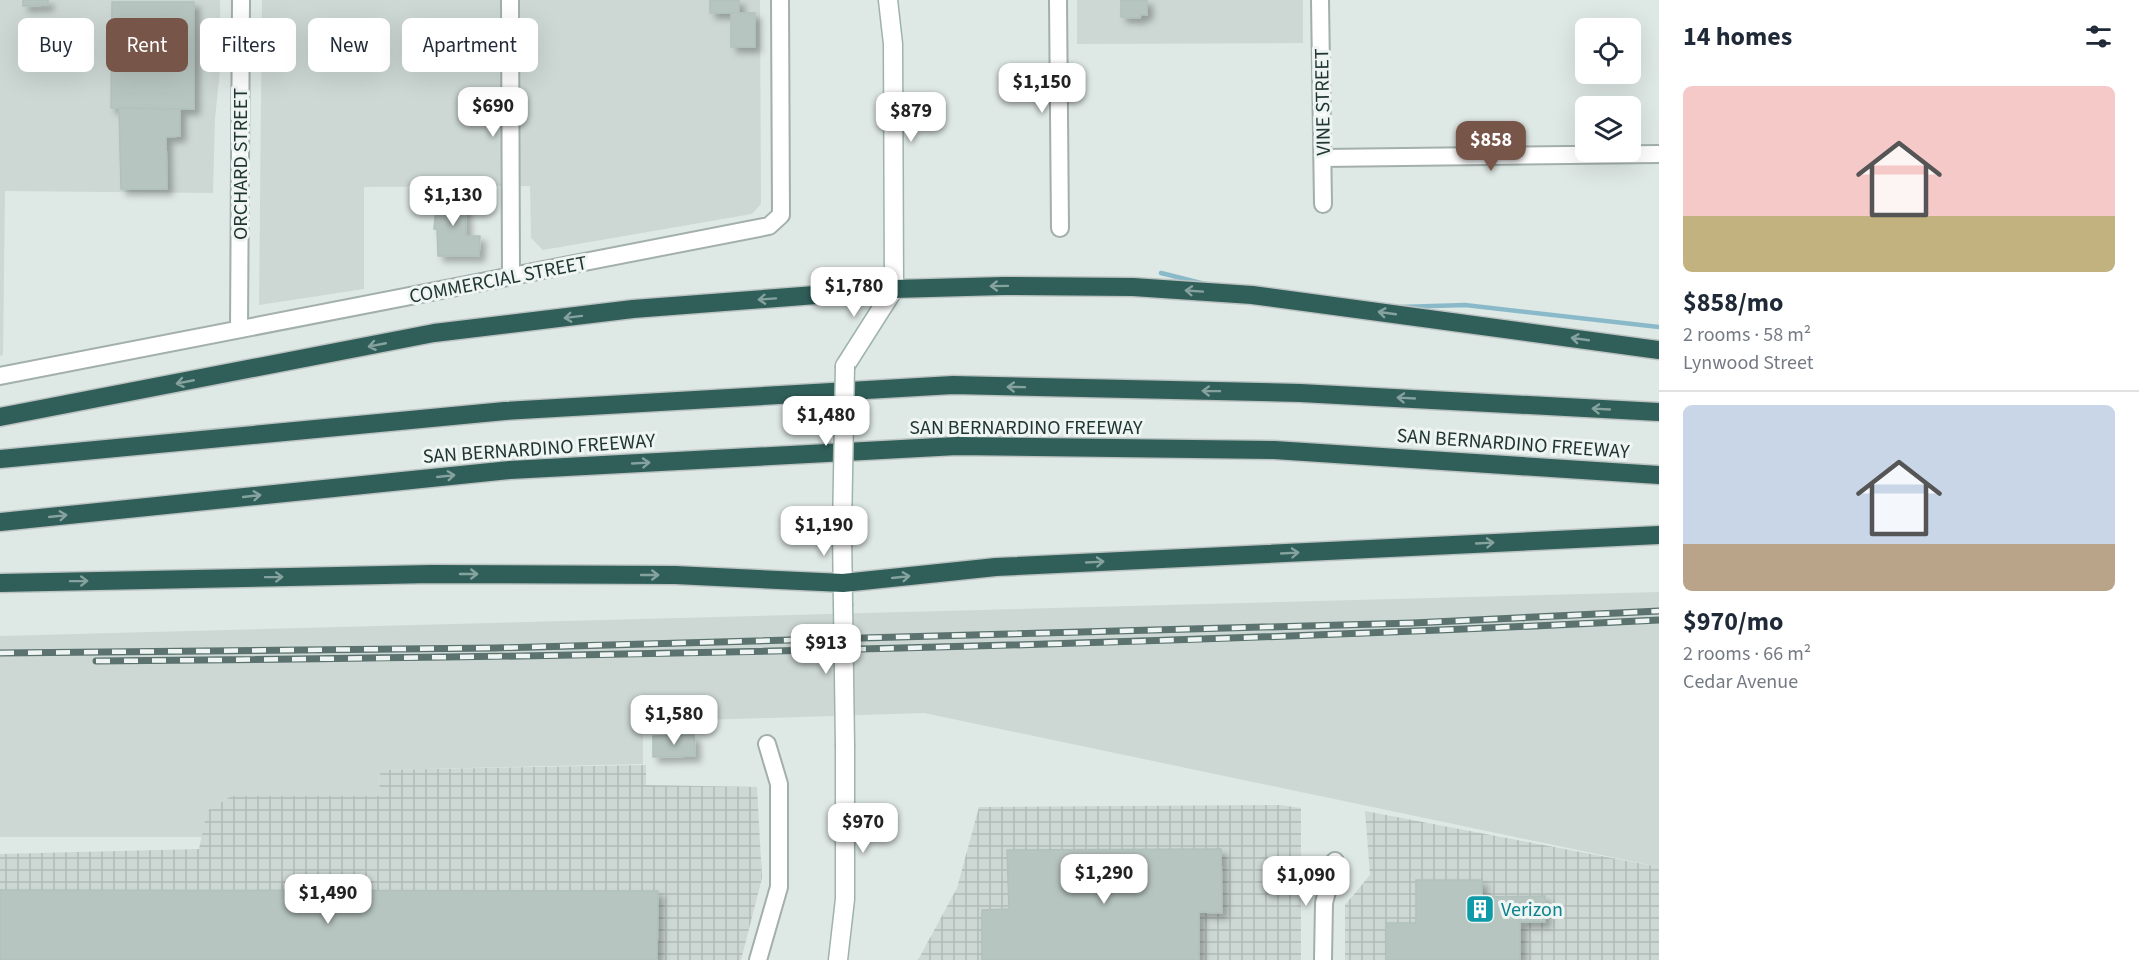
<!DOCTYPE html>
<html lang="en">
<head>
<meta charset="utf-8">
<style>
  :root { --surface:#fff; --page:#f2f2f3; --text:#1f2937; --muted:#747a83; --line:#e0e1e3; --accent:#785549 }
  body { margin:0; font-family:"Source Sans 3",sans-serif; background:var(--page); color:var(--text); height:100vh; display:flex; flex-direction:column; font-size:22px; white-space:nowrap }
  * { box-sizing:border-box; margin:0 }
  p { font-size:20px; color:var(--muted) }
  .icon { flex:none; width:33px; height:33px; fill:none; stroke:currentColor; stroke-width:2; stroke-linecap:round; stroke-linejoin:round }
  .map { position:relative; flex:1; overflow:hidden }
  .details { display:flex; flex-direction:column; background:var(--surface); width:480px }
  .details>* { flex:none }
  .top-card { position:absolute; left:18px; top:18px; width:570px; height:54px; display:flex; gap:12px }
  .tools { position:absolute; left:1575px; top:18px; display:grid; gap:12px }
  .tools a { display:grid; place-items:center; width:66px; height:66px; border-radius:9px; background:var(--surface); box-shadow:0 6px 24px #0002; font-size:30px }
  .price { position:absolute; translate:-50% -51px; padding:0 14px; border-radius:12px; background:#fff; color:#222; font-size:20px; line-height:39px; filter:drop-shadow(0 2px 3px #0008) }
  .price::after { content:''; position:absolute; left:50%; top:36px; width:18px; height:14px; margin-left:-9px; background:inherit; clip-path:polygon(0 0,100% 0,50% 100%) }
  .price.selected { background:var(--accent); color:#fff }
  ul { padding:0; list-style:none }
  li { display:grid; align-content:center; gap:12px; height:318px; padding:0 24px }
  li+li { border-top:2px solid var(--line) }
  li span { display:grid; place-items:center; height:186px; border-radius:9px; color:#555 }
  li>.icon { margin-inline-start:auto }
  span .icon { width:108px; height:108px; fill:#fffc; stroke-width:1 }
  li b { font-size:26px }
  h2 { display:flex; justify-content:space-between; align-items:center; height:72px; padding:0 24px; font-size:26px }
  .tag { padding:0 21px; border-radius:9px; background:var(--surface); box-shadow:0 6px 24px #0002; font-size:21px; line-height:54px }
  .tag.selected { background:var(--accent); color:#fff }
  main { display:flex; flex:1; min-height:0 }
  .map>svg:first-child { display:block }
  .built { fill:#cdd8d4 }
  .industrial { fill:url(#industrial-grid) }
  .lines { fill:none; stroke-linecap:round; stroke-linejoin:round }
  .stream { stroke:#8abac9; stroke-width:4.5 }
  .building { fill:#b7c5c1; stroke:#b1c1bc; stroke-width:1.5; filter:url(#shadow) }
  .minor-casing { stroke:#a2afac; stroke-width:20 }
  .secondary-casing { stroke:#9fb3ad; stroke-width:21 }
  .motorway-casing { stroke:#bcc3c2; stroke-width:21 }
  .minor { stroke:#fff; stroke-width:16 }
  .secondary { stroke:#fff; stroke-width:18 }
  .motorway { stroke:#305f59; stroke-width:18 }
  .rail-casing { stroke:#5b726e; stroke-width:7 }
  .rail { stroke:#eef5f2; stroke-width:4.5; stroke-dasharray:14; stroke-linecap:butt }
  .secondary-bridge-casing { stroke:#9fb3ad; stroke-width:21; stroke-linecap:butt }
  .secondary-bridge { stroke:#fff; stroke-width:18 }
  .oneway { stroke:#86a29e }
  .labels { text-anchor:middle; stroke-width:6; stroke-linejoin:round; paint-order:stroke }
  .street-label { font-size:20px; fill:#213632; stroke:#eef5f2 }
  .culture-label { font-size:20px; fill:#0d838f; stroke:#eef5f2; text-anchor:start }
</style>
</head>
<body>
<main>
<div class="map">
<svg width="1659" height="960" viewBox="0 0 1659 960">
  <defs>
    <pattern id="industrial-grid" width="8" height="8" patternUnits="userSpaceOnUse" patternTransform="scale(1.5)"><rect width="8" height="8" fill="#cdd8d4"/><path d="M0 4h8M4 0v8" fill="none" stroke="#b0bab6"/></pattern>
    <filter id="shadow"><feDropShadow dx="5.5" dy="5.5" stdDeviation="3" flood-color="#0004"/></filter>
  </defs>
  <rect width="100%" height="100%" fill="#dee8e5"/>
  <path class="built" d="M 0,0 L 220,0 L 221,61 L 215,118 L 213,193 L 5,191 L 3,355 L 0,356 Z
    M 262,0 L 760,0 L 761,204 L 752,214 L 543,250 L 531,238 L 530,186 L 364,187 L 364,289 L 259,305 Z
    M 1077,0 L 1303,0 L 1303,43 L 1077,44 Z
    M 1659,592 L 1659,867 L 924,713 L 643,722 L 643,764 L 380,770 L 379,796 L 231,796 L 207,811 L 202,837 L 0,837 L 0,636 Z"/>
  <path class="industrial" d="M 646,765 L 646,785 L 757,787 L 762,878 L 741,960 L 0,960 L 0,854 L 199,849 L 207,811 L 231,796 L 379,796 L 380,770 Z
    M 1280,805 L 1301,808 L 1301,960 L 918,960 L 957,888 L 979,807 Z
    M 1365,811 L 1659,867 L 1659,960 L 1345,960 L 1345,905 L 1370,875 Z"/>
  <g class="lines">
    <path class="stream" d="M 1161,273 L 1205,284
      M 1400,307 L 1465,305 L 1659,327"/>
  </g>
  <path class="building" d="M 23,0 L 48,0 L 48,5 L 23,6 Z
    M 710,0 L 739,0 L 739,13 L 710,13 Z
    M 1121,0 L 1147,0 L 1147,15 L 1141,14 L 1140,18 L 1121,17 Z
    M 112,2 L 194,2 L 194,109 L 111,108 Z
    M 731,13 L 755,13 L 755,47 L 731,47 Z
    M 119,108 L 180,109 L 180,136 L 166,137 L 167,189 L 121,189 Z
    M 438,189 L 456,189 L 456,203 L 465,203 L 466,236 L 480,236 L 479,256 L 438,256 L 437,229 L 434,229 Z
    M 694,735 L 695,756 L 653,757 L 653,736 Z
    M 1221,849 L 1222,913 L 1199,912 L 1199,960 L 982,960 L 982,910 L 1009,909 L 1007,850 Z
    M 1416,880 L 1482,880 L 1482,897 L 1545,896 L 1545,922 L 1520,922 L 1520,960 L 1386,960 L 1386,923 L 1416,923 Z
    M 0,890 L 658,891 L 657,960 L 0,960 Z"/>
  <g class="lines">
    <g class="minor-casing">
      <path id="minor" d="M 510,0 L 511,276
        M 1058,0 L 1060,228
        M 1320,0 L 1323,204
        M 1323,158 L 1659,154
        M 239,329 L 241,0
        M 0,376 L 769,226 L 781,215 L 780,0
        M 758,960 L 779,887 L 779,784 L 767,744
        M 1323,960 L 1324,903 L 1335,861"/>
    </g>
    <g class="secondary-casing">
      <path id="secondary" d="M 845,366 L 894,289 L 893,44 L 888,0
        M 842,530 L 843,604
        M 838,960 L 845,899 L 845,746"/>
    </g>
    <g class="motorway-casing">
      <path id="motorway" d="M 0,417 L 434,333 L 633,309 L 894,289 L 1003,286 L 1133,287 L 1252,295 L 1659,350
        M 0,459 L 505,411 L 953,385 L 1300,393 L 1659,412
        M 0,522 L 510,470 L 957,446 L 1274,450 L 1659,475
        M 0,583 L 431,574 L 675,575 L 843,583 L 996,567 L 1659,535"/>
    </g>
    <use href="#minor" class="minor"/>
    <use href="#secondary" class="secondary"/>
    <use href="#motorway" class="motorway"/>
    <g class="rail-casing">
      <path id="rail" d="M 0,653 L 495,648 L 1413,623 L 1659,611
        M 96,661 C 617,657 1138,646 1659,620"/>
    </g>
    <use href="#rail" class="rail"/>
    <g class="secondary-bridge-casing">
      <path id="secondary-bridge" d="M 842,530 L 845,366
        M 843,604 L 845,746"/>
    </g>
    <use href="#secondary-bridge" class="secondary-bridge"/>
  </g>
  <defs><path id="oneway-shaft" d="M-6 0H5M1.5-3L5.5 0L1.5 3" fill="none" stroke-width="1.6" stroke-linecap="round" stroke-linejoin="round" transform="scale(1.5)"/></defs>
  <g class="oneway">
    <use href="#oneway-shaft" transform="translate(999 286) rotate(179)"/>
    <use href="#oneway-shaft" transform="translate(1194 291) rotate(-176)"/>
    <use href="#oneway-shaft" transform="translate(767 299) rotate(176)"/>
    <use href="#oneway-shaft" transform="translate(1387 313) rotate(-172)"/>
    <use href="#oneway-shaft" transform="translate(573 317) rotate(173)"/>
    <use href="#oneway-shaft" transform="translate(1580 339) rotate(-172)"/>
    <use href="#oneway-shaft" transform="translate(377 345) rotate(169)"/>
    <use href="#oneway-shaft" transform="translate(185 382) rotate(169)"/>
    <use href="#oneway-shaft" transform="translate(1016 387) rotate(-179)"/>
    <use href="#oneway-shaft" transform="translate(1211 391) rotate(-179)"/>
    <use href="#oneway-shaft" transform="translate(1406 398) rotate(-177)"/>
    <use href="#oneway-shaft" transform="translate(1601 409) rotate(-177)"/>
    <use href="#oneway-shaft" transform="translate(641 463) rotate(-3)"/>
    <use href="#oneway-shaft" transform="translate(446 476) rotate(-6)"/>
    <use href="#oneway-shaft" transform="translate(252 496) rotate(-6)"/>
    <use href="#oneway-shaft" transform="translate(58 516) rotate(-6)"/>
    <use href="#oneway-shaft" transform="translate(1485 543) rotate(-3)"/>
    <use href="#oneway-shaft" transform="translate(1290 553) rotate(-3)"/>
    <use href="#oneway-shaft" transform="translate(1095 562) rotate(-3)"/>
    <use href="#oneway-shaft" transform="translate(469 574)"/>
    <use href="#oneway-shaft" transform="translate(650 575)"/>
    <use href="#oneway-shaft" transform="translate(274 577) rotate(-1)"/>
    <use href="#oneway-shaft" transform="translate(901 577) rotate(-6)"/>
    <use href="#oneway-shaft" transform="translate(79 581) rotate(-1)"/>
  </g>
  <defs>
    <g id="building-square" transform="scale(1.5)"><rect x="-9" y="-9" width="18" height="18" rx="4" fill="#0f9aa8" stroke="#eef5f2"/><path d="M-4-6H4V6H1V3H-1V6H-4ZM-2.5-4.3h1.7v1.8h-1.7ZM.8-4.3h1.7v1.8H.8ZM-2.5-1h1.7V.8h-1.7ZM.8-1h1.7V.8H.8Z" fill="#fff"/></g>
  </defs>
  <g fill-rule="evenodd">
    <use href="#building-square" x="1480" y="909"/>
  </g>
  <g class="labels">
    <g class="street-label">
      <text transform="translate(1322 102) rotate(-91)" y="7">VINE STREET</text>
      <text transform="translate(240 164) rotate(-90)" y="7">ORCHARD STREET</text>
      <text transform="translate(498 279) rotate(-11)" y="7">COMMERCIAL STREET</text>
      <text x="1026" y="434">SAN BERNARDINO FREEWAY</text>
      <text transform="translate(1513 443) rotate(4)" y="7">SAN BERNARDINO FREEWAY</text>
      <text transform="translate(539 448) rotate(-4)" y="7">SAN BERNARDINO FREEWAY</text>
    </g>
    <g class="culture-label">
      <text x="1501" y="916">Verizon</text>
    </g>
  </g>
</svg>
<div class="tools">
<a><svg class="icon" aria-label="locate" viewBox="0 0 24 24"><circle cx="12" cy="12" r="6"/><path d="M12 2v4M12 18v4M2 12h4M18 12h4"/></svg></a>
<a><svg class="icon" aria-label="layers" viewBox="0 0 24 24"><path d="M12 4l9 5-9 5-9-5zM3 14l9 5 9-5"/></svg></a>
</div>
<b class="price" style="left:1042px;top:114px">$1,150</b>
<b class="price" style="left:493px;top:138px">$690</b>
<b class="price" style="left:911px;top:143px">$879</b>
<b class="price selected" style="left:1491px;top:172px">$858</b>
<b class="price" style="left:453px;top:227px">$1,130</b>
<b class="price" style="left:854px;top:318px">$1,780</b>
<b class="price" style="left:826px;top:447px">$1,480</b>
<b class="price" style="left:824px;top:557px">$1,190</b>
<b class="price" style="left:826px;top:675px">$913</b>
<b class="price" style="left:674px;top:746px">$1,580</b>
<b class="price" style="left:863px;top:854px">$970</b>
<b class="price" style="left:1104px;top:905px">$1,290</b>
<b class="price" style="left:1306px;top:907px">$1,090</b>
<b class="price" style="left:328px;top:925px">$1,490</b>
<div class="top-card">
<a class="tag">Buy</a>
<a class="tag selected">Rent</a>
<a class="tag">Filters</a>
<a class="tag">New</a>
<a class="tag">Apartment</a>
</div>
</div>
<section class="details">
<h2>14 homes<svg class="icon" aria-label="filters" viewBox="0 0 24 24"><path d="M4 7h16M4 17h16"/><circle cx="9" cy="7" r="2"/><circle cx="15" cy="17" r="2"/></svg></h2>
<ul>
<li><span style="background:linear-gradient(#f6c9c9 70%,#c2b280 0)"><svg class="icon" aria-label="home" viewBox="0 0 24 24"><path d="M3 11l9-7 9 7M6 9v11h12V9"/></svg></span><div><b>$858/mo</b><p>2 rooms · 58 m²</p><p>Lynwood Street</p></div></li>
<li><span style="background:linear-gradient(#c9d6e8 75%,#b9a48a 0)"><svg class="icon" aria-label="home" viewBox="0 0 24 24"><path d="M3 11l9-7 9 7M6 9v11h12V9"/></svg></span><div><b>$970/mo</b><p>2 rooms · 66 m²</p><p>Cedar Avenue</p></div></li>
</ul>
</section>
</main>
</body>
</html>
